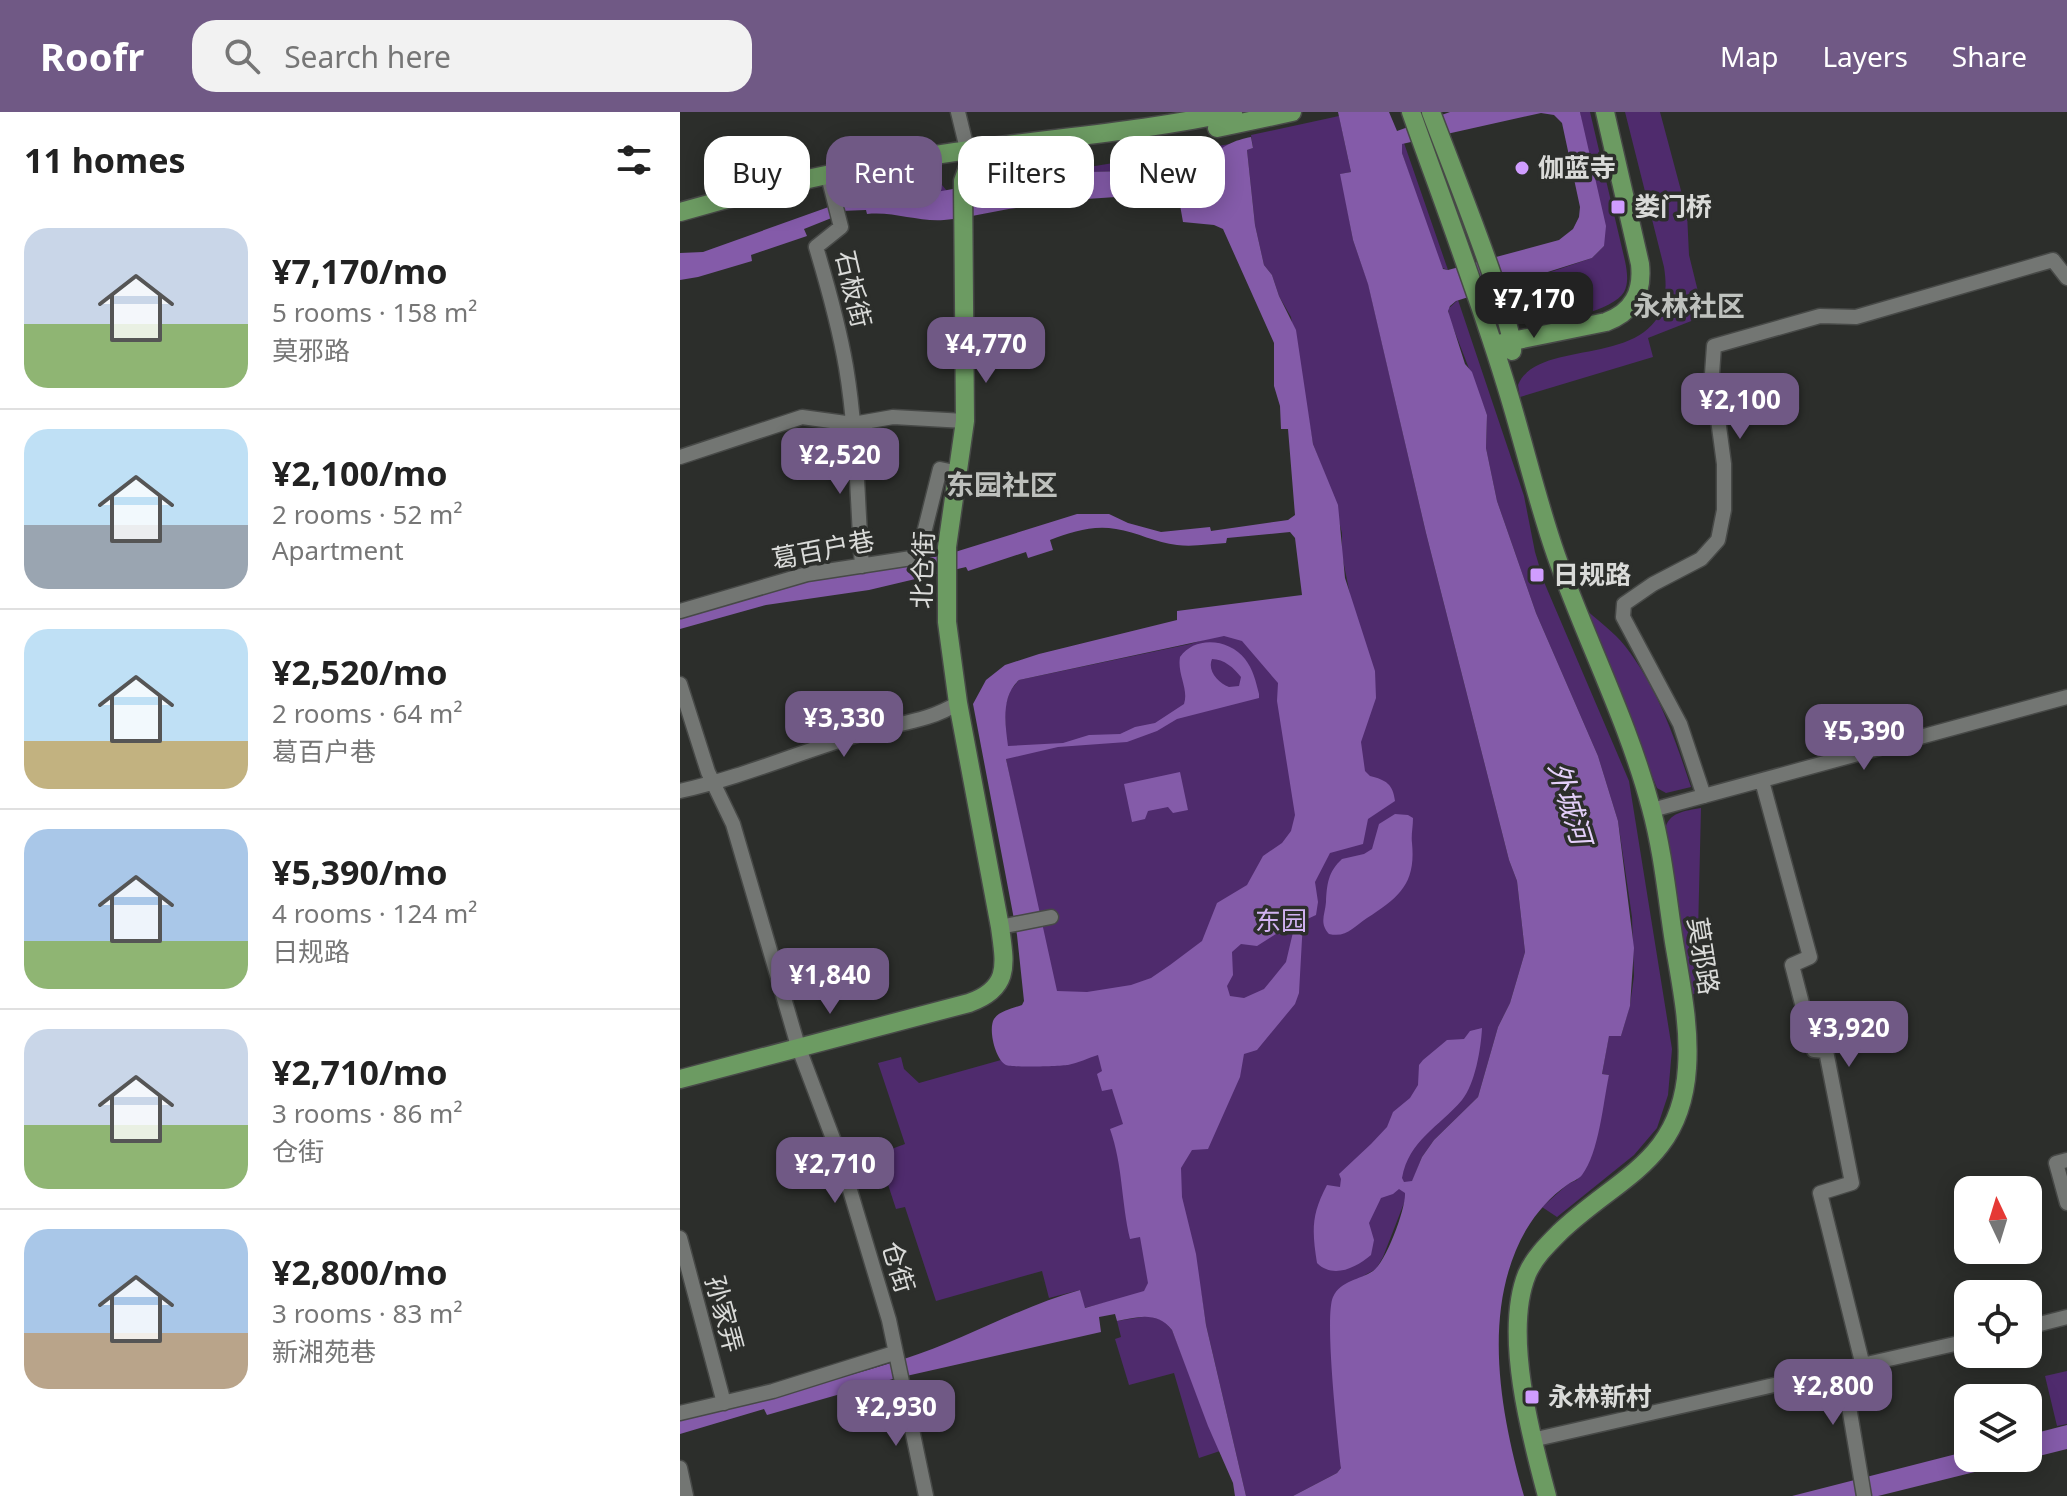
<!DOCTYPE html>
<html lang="en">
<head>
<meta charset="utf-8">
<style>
  :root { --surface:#fff; --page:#f2f2f2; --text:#222; --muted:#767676; --line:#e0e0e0; --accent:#705985 }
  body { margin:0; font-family:"Noto Sans","Noto Sans SC",sans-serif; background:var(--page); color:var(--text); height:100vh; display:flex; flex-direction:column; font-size:30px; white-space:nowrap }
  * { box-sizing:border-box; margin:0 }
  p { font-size:26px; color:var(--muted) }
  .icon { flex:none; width:44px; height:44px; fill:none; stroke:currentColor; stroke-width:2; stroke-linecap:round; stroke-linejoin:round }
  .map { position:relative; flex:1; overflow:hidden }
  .sheet { display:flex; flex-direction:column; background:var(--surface); width:680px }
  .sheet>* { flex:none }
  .banner { position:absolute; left:24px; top:24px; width:760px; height:72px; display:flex; gap:16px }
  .needle { width:52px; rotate:356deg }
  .buttons { position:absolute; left:1274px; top:1064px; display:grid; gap:16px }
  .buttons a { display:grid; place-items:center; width:88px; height:88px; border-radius:16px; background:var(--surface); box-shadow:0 4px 20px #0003; font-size:40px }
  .price { position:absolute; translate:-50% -68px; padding:0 18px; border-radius:16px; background:var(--accent); color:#fff; font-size:26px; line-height:52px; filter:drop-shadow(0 2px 4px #0008) }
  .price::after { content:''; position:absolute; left:50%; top:48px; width:24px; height:18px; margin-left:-12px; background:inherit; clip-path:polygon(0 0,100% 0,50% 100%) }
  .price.active { background:#222; color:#fff }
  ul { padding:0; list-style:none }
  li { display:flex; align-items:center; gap:24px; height:200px; padding:0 24px }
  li+li { border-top:2px solid var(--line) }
  li span { display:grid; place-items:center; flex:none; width:224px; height:160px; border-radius:24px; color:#555 }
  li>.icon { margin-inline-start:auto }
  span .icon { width:96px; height:96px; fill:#fffc; stroke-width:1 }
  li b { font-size:34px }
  h2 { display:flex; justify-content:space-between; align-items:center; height:96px; padding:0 24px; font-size:34px }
  .tag { padding:0 28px; border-radius:24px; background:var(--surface); box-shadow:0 4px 20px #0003; font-size:28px; line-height:72px }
  .tag.active { background:var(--accent); color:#fff }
  header { display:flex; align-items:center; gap:48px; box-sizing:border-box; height:112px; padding:0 40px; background:var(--accent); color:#fff }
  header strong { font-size:38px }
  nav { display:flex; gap:44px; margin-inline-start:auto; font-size:28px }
  .search { width:560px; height:72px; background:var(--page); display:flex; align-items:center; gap:20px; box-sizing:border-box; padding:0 28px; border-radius:24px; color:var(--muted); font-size:30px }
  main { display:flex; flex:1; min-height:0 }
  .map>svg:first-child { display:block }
  .green { fill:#4f2b6d }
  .water { fill:#845ba9; fill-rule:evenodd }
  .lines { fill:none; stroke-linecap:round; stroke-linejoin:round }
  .minor-casing { stroke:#474947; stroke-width:17 }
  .major-casing { stroke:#474947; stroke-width:21 }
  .minor { stroke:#737673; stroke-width:14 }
  .major { stroke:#6c9b62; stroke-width:18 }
  .poi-dot { fill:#d09dff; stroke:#2c2e2b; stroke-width:3 }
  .labels { text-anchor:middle; stroke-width:7; stroke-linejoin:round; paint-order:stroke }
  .poi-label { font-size:26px; font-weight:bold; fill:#dadbd9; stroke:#2c2e2b; text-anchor:start }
  .street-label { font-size:26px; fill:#dadbd9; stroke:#2c2e2b }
  .park-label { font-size:26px; fill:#d1b2f1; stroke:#2c2e2b }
  .neighbourhood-label { font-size:28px; font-weight:bold; fill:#bec1bd; stroke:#2c2e2b }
  .water-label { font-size:28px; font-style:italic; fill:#e4d0fa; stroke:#2c2e2b }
</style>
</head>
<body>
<header>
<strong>Roofr</strong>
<div class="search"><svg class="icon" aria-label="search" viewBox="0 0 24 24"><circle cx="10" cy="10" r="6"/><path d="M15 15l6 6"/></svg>Search here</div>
<nav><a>Map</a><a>Layers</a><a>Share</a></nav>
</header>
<main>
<section class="sheet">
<h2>11 homes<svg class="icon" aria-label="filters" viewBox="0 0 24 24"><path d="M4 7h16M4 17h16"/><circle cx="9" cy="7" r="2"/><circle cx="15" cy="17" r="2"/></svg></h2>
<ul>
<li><span style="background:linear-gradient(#c9d6e8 60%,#8fb573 0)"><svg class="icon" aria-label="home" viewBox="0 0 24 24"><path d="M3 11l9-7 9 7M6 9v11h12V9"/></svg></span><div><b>¥7,170/mo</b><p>5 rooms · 158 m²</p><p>莫邪路</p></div></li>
<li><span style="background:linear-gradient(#bfe0f5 60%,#9aa5b1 0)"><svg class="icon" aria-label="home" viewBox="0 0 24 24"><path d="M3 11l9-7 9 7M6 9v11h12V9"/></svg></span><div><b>¥2,100/mo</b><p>2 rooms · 52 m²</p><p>Apartment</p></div></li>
<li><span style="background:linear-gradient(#bfe0f5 70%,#c2b280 0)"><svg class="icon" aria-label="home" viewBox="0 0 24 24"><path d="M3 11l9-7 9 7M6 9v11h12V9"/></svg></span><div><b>¥2,520/mo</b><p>2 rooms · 64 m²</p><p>葛百户巷</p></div></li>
<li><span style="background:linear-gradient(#a9c7e8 70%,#8fb573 0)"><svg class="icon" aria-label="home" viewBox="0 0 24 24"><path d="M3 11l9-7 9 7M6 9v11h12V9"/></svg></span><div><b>¥5,390/mo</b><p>4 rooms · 124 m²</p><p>日规路</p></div></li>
<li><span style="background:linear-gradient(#c9d6e8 60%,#8fb573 0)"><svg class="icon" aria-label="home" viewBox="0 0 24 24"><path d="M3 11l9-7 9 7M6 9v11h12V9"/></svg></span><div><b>¥2,710/mo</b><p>3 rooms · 86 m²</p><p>仓街</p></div></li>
<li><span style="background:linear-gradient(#a9c7e8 65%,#b9a48a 0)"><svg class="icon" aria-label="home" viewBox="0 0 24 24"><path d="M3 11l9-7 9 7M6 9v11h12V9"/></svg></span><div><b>¥2,800/mo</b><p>3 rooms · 83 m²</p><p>新湘苑巷</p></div></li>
</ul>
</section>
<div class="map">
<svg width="1387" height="1384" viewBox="0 0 1387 1384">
  <rect width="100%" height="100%" fill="#2c2e2b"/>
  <path class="green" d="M 900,0 L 910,0 L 945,149 C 947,159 949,171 944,180 C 934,198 876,211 856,211 C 838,205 833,190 829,174 L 912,146 L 924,134 Z
    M 945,0 L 980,0 L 1007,101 L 1009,143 L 1024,204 L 968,226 L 973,245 L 840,285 L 838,273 C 860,219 1002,267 984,155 Z
    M 659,4 L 671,60 L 661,62 L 673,128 L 688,171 L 746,421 L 829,748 L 837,769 L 845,840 L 830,891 L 818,915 L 798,985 L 754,1028 L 742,1045 L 703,1145 L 696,1157 L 685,1163 L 652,1234 L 661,1356 L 657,1361 L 613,1384 L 566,1384 L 526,1213 L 521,1180 L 460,1182 L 404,1196 L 400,1178 L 369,1186 L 362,1159 L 256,1189 L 225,1095 L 216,1097 L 198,1042 L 225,1032 L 198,951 L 221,945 L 224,957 L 239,971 L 321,948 L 373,871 L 326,647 L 325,595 L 330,579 L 339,568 L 510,532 L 670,483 L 662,443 L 662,421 L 649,373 L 633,332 L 611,205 L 599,184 L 592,163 L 584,153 L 575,113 L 567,38 L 573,36 L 571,23 Z
    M 722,31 L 724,31 L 768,158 L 760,155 L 722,41 Z
    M 550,32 L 537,40 L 532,49 L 448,59 L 372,61 Z
    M 257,72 L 262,73 L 267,79 L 222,86 L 159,91 L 159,85 L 165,82 Z
    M 778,188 L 844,384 L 855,440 L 864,470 L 949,669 L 992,937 L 988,983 L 977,1016 L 954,1043 L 877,1105 L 862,1095 L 888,1072 L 897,1068 L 929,963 L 922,962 L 929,923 L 941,924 L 950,893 L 954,864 L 952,805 L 938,709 L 918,644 L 856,501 L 817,389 L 806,336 L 807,303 L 769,205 L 768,197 Z
    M 904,496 C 917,508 934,520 945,534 C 978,577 994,624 1011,675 L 986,681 L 977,676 Z
    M 1021,696 L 1018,821 L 1035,874 L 1011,883 L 985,718 C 988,700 1005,699 1021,696 Z
    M 468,1204 L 483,1208 L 492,1218 L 540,1339 L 519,1346 L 494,1261 L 449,1273 L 435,1227 L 441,1225 L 437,1209 Z
    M 1387,1259 L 1387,1312 L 1377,1314 L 1365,1264 Z"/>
  <path class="water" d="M 658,0 L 709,0 L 717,19 L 770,0 L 900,0 L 926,114 L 924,134 L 912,146 L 776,189 L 770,194 L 768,199 L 785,252 L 792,260 L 807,303 L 806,336 L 817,389 L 856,501 L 918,644 L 938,709 L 954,836 L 950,894 L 941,924 L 929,924 L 922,962 L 929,963 C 923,991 919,1041 902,1063 C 898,1068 892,1069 887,1073 C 871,1084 856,1101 846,1118 C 801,1196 820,1301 844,1384 L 613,1384 L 657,1361 L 661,1356 C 658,1328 644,1205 653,1185 C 661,1168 680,1168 693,1159 C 706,1150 726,1096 725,1081 L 719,1077 L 713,1082 L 701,1086 L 689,1111 L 694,1128 L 691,1143 C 676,1156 653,1167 637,1151 C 632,1119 631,1103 647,1073 L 660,1075 L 661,1067 L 659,1062 L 691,1032 L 707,1015 L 713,1000 L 730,986 L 738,973 L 739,953 L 743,948 L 767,928 L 784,927 L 790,919 L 802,916 C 801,937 795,972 782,988 C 759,1015 729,1028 722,1066 L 724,1070 L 732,1069 L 742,1045 L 754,1028 L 798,985 L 818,915 L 830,891 L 845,840 L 837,769 L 829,748 L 746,421 L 688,172 L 673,128 L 660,62 L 671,60 ZM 861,1 L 874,3 L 882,11 L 900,95 L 899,105 L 893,117 L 879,128 L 768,158 L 763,157 L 722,41 L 722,32 Z
    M 571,25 L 573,36 L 567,38 L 575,113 L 584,153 L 592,163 L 599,184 L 616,218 L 633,332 L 658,393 L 665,466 L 695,559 L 696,586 L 681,630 L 685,659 L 690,664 C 706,668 713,672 715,689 L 688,707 L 683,732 L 650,741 L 635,770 L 638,790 L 636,803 L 623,809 L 619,881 L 615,892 L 577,938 L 564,942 L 560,965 L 528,1037 L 512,1038 L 501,1056 L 502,1085 L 516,1142 L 526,1213 L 566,1384 L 555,1384 L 553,1371 L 528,1314 L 492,1218 C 477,1199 458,1205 437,1209 L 435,1202 L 419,1205 L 421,1220 L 213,1267 L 87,1303 L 84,1297 L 0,1322 L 0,1309 C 75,1289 150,1270 224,1247 C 284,1228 339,1195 400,1178 L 405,1196 L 464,1179 L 468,1171 L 460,1125 L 450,1127 C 441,1089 443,1054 430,1017 L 443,1012 L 432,977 L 422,979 L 417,962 L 422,959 L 418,943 C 408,946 398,951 388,953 C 380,954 332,956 326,953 C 315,947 308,917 314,907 C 319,899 334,896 342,893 L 344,889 L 337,823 L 293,592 L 306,568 L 325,553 L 359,542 L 497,508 L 497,499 L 622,483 L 615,426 L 610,420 L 547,426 L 546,431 C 530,432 513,435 497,433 C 476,431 457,420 436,417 C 412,413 392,420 370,428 L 373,438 L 348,446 L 346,440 L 288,459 L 286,455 L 189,478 L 86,493 L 0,517 L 0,507 L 118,470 L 275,440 L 397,402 L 429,402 L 448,411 L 481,420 L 530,415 L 531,419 L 608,408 L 615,403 L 608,317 L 601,317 L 600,294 L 594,274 L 594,231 L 543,117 L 534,113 L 503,110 L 500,93 L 451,84 L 347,91 L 346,95 C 318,97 292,106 264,108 C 238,110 213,99 187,102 L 186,98 L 160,99 L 154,105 L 124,117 L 127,124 L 71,143 L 72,149 L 18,165 L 0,168 L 0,141 L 23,140 L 157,92 L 222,86 L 363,61 L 448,59 L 532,49 C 538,34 556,28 571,25 ZM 544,524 L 562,529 L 598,571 L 597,589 L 615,703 L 611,719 L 602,731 L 583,744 L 567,773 L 537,791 L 522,829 L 490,853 L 471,866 L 451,873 L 407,880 L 377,879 L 326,647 L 378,635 L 447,630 L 477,619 L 497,607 L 579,586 L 579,582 C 576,570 573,557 565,547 C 550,527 515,523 500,545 C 497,562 509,577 504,592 L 475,611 L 455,615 L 440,622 L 409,623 L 383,631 L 328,634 C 325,612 321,584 339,568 ZM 532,547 C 544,547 554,556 561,565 L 559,574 L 549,575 C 538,571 527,559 532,547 ZM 610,813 L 614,816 L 606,850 L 584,877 L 564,886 L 550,884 L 547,874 L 553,863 L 552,840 L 561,832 L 577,834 Z
    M 500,660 L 508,698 L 493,701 L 488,695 L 468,699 L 465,707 L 452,710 L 444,672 Z
    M 715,702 L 728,703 L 733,706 C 733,715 731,723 732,731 C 736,772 719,785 687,806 C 673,815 667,826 649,822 C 639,811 645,803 646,790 C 647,772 648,760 662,747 L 684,742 L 692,737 L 699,712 Z
    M 1387,1313 L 1387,1337 L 1198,1384 L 1112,1384 L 1288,1339 L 1288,1346 L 1348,1346 L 1348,1323 Z"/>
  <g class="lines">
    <g class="minor-casing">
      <path id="minor" d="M 278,0 L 289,45
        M 148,64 L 161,115 L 136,135 C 148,175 159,214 166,255 C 177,321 177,387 182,454
        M 0,345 L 122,305 L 173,312 L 213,305 L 285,309
        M 0,499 L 127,462 L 238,445 L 260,357 L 279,361
        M 0,572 L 28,660 L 53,712 L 118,934 L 160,1045 L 209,1208 L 246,1384
        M 1082,669 L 1130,845 L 1112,853 L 1134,938 L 1146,939 L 1172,1071 L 1140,1081 L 1183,1254
        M 0,679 C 63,665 122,639 184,621 C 217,611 248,610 278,591
        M 1024,684 L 1000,612 L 943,505 L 944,492 L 973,472 L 1021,447 L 1038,428 L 1044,398 L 1044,352 L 1032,262 L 1034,234 L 1140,204 L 1176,205 L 1373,148 L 1387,166
        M 972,698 L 1387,585
        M 320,815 L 371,805
        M 1387,1048 L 1376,1051 L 1387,1091
        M 0,1126 L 44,1291
        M 1348,1215 L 1387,1205
        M 1163,1259 L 1184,1384
        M 0,1301 L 93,1279 L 214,1241
        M 852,1328 L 1288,1229
        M 0,1356 L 6,1384"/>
    </g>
    <g class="major-casing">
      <path id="major" d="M 731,0 C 763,90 797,179 825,270 C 843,327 856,386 876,443 C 906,528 948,609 971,696 C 983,740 987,785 994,830 C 1001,872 1010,914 1007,956 C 1001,1050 937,1065 879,1121 C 866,1134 854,1146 847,1162 C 823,1221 851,1325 867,1384
        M 751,0 C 764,36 837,216 832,239
        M 537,16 L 612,0
        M 0,100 C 90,74 182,53 275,40 C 368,26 461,20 553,0
        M 813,233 L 926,210 C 953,200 963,180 960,152 L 925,0
        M 0,967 L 289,891 C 331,876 325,852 320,815 L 278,591 L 267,510 L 267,435 L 285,309 L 283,69 L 290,50"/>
    </g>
    <use href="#minor" class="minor"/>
    <use href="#major" class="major"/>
  </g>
  <g class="poi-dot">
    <circle cx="842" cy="56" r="8"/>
    <rect x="930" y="87" width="16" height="16" rx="4"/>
    <rect x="849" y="455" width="16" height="16" rx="4"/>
    <rect x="844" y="1277" width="16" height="16" rx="4"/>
  </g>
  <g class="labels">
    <g class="poi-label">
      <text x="858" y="65">伽蓝寺</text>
      <text x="954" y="104">娄门桥</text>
      <text x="873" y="472">日规路</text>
      <text x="868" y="1294">永林新村</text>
    </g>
    <g class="street-label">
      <text transform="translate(173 177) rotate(77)" y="9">石板街</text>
      <text transform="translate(143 438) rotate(-11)" y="9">葛百户巷</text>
      <text transform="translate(243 458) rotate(-88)" y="9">北仓街</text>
      <text transform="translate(1023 844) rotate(81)" y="9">莫邪路</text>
      <text transform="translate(218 1155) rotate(73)" y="9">仓街</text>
      <text transform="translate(44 1202) rotate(75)" y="9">孙家弄</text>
    </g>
    <g class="park-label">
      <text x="601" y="818">东园</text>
    </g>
    <g class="neighbourhood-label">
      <text x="1009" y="204">永林社区</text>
      <text x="322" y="383">东园社区</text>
    </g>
    <g class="water-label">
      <text transform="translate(890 691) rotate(73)" y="10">外城河</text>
    </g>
  </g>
</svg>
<div class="buttons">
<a><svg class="needle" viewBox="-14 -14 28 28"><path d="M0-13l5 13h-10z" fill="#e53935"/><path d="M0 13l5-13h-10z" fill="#767676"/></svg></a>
<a><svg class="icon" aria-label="locate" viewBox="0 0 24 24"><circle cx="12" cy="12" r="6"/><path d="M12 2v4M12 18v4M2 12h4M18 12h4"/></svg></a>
<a><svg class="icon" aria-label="layers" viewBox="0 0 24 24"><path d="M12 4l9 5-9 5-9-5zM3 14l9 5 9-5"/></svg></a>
</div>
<b class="price active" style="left:854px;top:228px">¥7,170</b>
<b class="price" style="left:306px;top:273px">¥4,770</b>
<b class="price" style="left:1060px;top:329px">¥2,100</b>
<b class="price" style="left:160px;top:384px">¥2,520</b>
<b class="price" style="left:164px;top:647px">¥3,330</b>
<b class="price" style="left:1184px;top:660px">¥5,390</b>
<b class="price" style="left:150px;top:904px">¥1,840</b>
<b class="price" style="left:1169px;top:957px">¥3,920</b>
<b class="price" style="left:155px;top:1093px">¥2,710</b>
<b class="price" style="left:1153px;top:1315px">¥2,800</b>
<b class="price" style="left:216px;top:1336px">¥2,930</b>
<div class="banner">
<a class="tag">Buy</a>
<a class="tag active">Rent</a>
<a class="tag">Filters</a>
<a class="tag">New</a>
</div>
</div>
</main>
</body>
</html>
